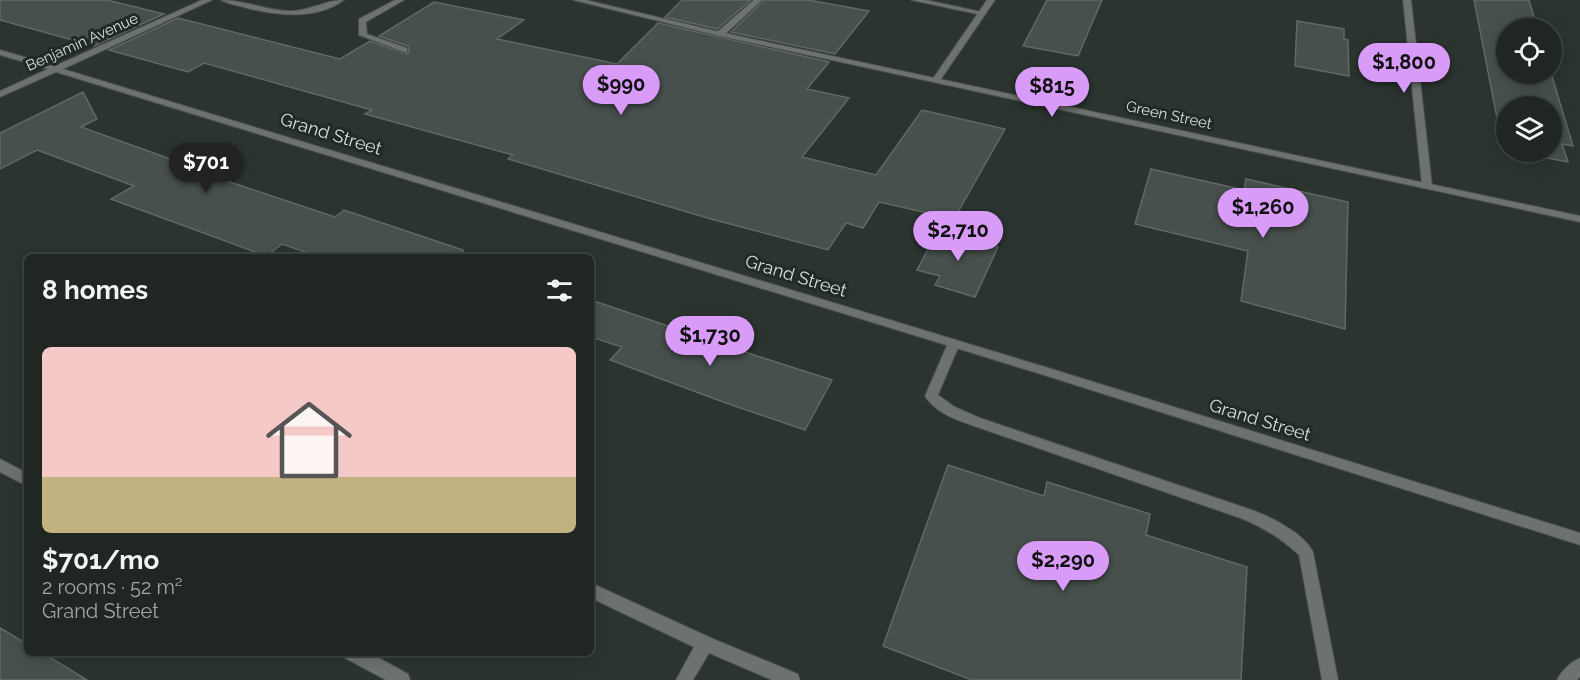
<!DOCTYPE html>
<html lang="en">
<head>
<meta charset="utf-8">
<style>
  :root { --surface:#202723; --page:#282f2b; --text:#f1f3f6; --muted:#a2a5a6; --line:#3d4441; --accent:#d89bf8 }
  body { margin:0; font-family:Raleway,sans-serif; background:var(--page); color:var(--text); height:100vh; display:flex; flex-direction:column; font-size:22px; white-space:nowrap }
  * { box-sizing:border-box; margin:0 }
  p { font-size:20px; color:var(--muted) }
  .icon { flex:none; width:33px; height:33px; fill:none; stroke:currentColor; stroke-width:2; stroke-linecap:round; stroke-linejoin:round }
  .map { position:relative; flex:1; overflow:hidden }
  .details { position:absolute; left:24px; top:254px; width:570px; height:402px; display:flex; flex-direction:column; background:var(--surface); border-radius:9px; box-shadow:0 3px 15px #0003,0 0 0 2px var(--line) }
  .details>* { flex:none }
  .buttons { position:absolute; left:1496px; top:18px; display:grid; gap:12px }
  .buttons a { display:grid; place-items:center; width:66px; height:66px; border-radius:50%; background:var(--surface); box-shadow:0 3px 15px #0003,0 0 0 2px var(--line); font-size:30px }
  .price { position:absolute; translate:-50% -51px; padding:0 14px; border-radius:21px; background:var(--accent); color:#111; font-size:20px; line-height:39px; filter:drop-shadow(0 2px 3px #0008) }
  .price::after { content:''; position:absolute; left:50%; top:36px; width:18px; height:14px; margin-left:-9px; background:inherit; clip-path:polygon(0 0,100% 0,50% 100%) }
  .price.current { background:#222; color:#fff }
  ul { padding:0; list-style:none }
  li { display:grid; align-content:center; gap:12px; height:318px; padding:0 18px }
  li+li { border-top:2px solid var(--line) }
  li span { display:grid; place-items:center; height:186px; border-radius:9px; color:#555 }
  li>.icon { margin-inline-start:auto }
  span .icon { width:108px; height:108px; fill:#fffc; stroke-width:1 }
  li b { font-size:26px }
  h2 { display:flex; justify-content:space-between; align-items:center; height:72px; padding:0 18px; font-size:26px }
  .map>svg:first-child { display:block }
  .building { fill:#47504c; stroke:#606964; stroke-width:1.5 }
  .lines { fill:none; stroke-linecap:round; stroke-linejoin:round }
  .service-casing { stroke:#474f4b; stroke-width:2 }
  .minor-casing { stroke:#474f4b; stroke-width:2 }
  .tertiary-casing { stroke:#474f4b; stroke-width:2 }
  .service { fill:#6d716f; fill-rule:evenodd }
  .minor { fill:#6d716f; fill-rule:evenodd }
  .tertiary { fill:#6d716f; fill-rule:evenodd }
  .labels { text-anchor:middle; stroke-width:6; stroke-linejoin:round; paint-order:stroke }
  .far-street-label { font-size:15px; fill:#d9dedc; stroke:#222a26 }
  .street-label { font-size:18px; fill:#d9dedc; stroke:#222a26 }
</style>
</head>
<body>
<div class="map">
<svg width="1580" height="680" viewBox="0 0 1580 680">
  <rect width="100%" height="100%" fill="#2b342f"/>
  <path class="building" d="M 0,0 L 107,0 L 164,14 L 94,46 L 0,20 Z
    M 682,0 L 751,0 L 717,29 L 665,17 Z
    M 764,0 L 808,0 L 869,11 L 835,54 L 731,32 Z
    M 1047,0 L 1102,0 L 1078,56 L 1023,46 Z
    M 1474,0 L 1529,0 L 1537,28 L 1506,28 L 1506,74 L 1551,73 L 1573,146 L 1562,144 L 1568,162 L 1516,152 L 1551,152 L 1551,106 L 1506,106 L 1506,150 L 1503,149 Z
    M 434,2 L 524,20 L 497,39 L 617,64 L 658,23 L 829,62 L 807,89 L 849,98 L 802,157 L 876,175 L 922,110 L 1005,129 L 954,219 L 879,202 L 863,228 L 846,223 L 828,250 L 711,219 L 508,159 L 513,155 L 365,114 L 372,110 L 204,63 L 188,72 L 109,50 L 178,18 L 340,59 L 370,41 L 407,54 L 409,52 L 408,46 L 379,36 Z
    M 1297,21 L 1344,29 L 1344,39 L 1348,40 L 1349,76 L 1295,66 Z
    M 83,92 L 97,119 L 81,127 L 204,171 L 203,173 L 335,217 L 344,210 L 463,250 L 462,256 L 317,256 L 282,244 L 266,256 L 111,199 L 134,186 L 37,150 L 0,169 L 0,133 Z
    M 1151,169 L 1244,190 L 1246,179 L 1348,202 L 1345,329 L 1241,301 L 1248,251 L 1135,224 Z
    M 938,230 L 998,247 L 975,297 L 935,285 L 940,276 L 917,270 Z
    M 591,300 L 757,356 L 832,380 L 805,430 L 726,403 L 610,360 L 622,347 L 591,337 Z
    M 948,465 L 1044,496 L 1047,482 L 1150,514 L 1146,535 L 1247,567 L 1241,680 L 972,680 L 883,646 Z
    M 0,628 L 27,644 L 27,652 L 41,652 L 87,680 L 0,680 Z"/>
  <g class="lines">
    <g class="service-casing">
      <path id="service" d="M 221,0 C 245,0 268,11 292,11 C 311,10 326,0 344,0 C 315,21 276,16 243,7 C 236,5 228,4 221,0 Z
        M 395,0 L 404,0 L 366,22 L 367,34 L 407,48 L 407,52 L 404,52 L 359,35 L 359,19 Z
        M 754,0 L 762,0 L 723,36 L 717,36 L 717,32 Z
        M 911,0 L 926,0 L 986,13 L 982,15 Z
        M 954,339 L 960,343 L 938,395 L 955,407 L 980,418 L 1252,510 C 1271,517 1304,533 1313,552 L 1338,680 L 1322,680 L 1299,555 C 1282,539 1264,528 1243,519 L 971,425 C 954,419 935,412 925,396 L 948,343 Z
        M 591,583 L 711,638 L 798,674 L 800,680 L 772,680 L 709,653 L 693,680 L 676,680 L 694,647 L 591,598 Z"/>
    </g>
    <g class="minor-casing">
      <path id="minor" d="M 202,0 L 212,0 L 63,69 L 1055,370 L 1580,533 L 1580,545 L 1047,376 L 56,72 L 0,97 L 0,91 L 48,69 L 0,55 L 0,50 L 55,66 Z
        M 987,0 L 995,0 L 939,82 L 933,82 L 932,80 Z
        M 1403,0 L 1411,0 L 1432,185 L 1427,188 L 1422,185 Z
        M 0,459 L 27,473 L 27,486 L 0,472 Z
        M 343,652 L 368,652 L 408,674 L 410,680 L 386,680 L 345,658 Z
        M 1580,658 L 1580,677 L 1577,680 L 1557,680 C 1561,671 1571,662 1580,658 Z"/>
    </g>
    <g class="tertiary-casing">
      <path id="tertiary" d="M 573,0 L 586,0 L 720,32 L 1580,216 L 1580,222 L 720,36 Z"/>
    </g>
    <use href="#service" class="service"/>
    <use href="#minor" class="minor"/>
    <use href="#tertiary" class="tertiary"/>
  </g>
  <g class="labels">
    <g class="far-street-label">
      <text transform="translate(82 42) rotate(-24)" y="5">Benjamin Avenue</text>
      <text transform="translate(1169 115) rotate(12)" y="5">Green Street</text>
    </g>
    <g class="street-label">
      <text transform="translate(331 134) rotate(17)" y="6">Grand Street</text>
      <text transform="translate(796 276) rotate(17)" y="6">Grand Street</text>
      <text transform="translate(1260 420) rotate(17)" y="6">Grand Street</text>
    </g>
  </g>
</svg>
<div class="buttons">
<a><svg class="icon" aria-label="locate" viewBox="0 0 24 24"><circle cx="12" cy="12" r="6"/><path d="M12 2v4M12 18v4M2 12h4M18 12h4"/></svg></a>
<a><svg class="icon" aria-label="layers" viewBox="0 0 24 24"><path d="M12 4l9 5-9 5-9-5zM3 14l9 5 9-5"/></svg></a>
</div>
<b class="price" style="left:1404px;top:94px">$1,800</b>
<b class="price" style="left:621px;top:116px">$990</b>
<b class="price" style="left:1052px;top:118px">$815</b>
<b class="price current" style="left:206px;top:194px">$701</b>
<b class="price" style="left:1263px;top:239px">$1,260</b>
<b class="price" style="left:958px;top:262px">$2,710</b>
<b class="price" style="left:710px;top:367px">$1,730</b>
<b class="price" style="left:1063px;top:592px">$2,290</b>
<section class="details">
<h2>8 homes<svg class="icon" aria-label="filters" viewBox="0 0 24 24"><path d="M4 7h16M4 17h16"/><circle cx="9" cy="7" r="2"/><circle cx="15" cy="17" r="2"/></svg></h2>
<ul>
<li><span style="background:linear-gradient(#f6c9c9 70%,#c2b280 0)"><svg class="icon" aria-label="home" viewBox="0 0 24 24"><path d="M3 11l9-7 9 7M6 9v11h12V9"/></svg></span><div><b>$701/mo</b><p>2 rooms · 52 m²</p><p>Grand Street</p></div></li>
</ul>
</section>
</div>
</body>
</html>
